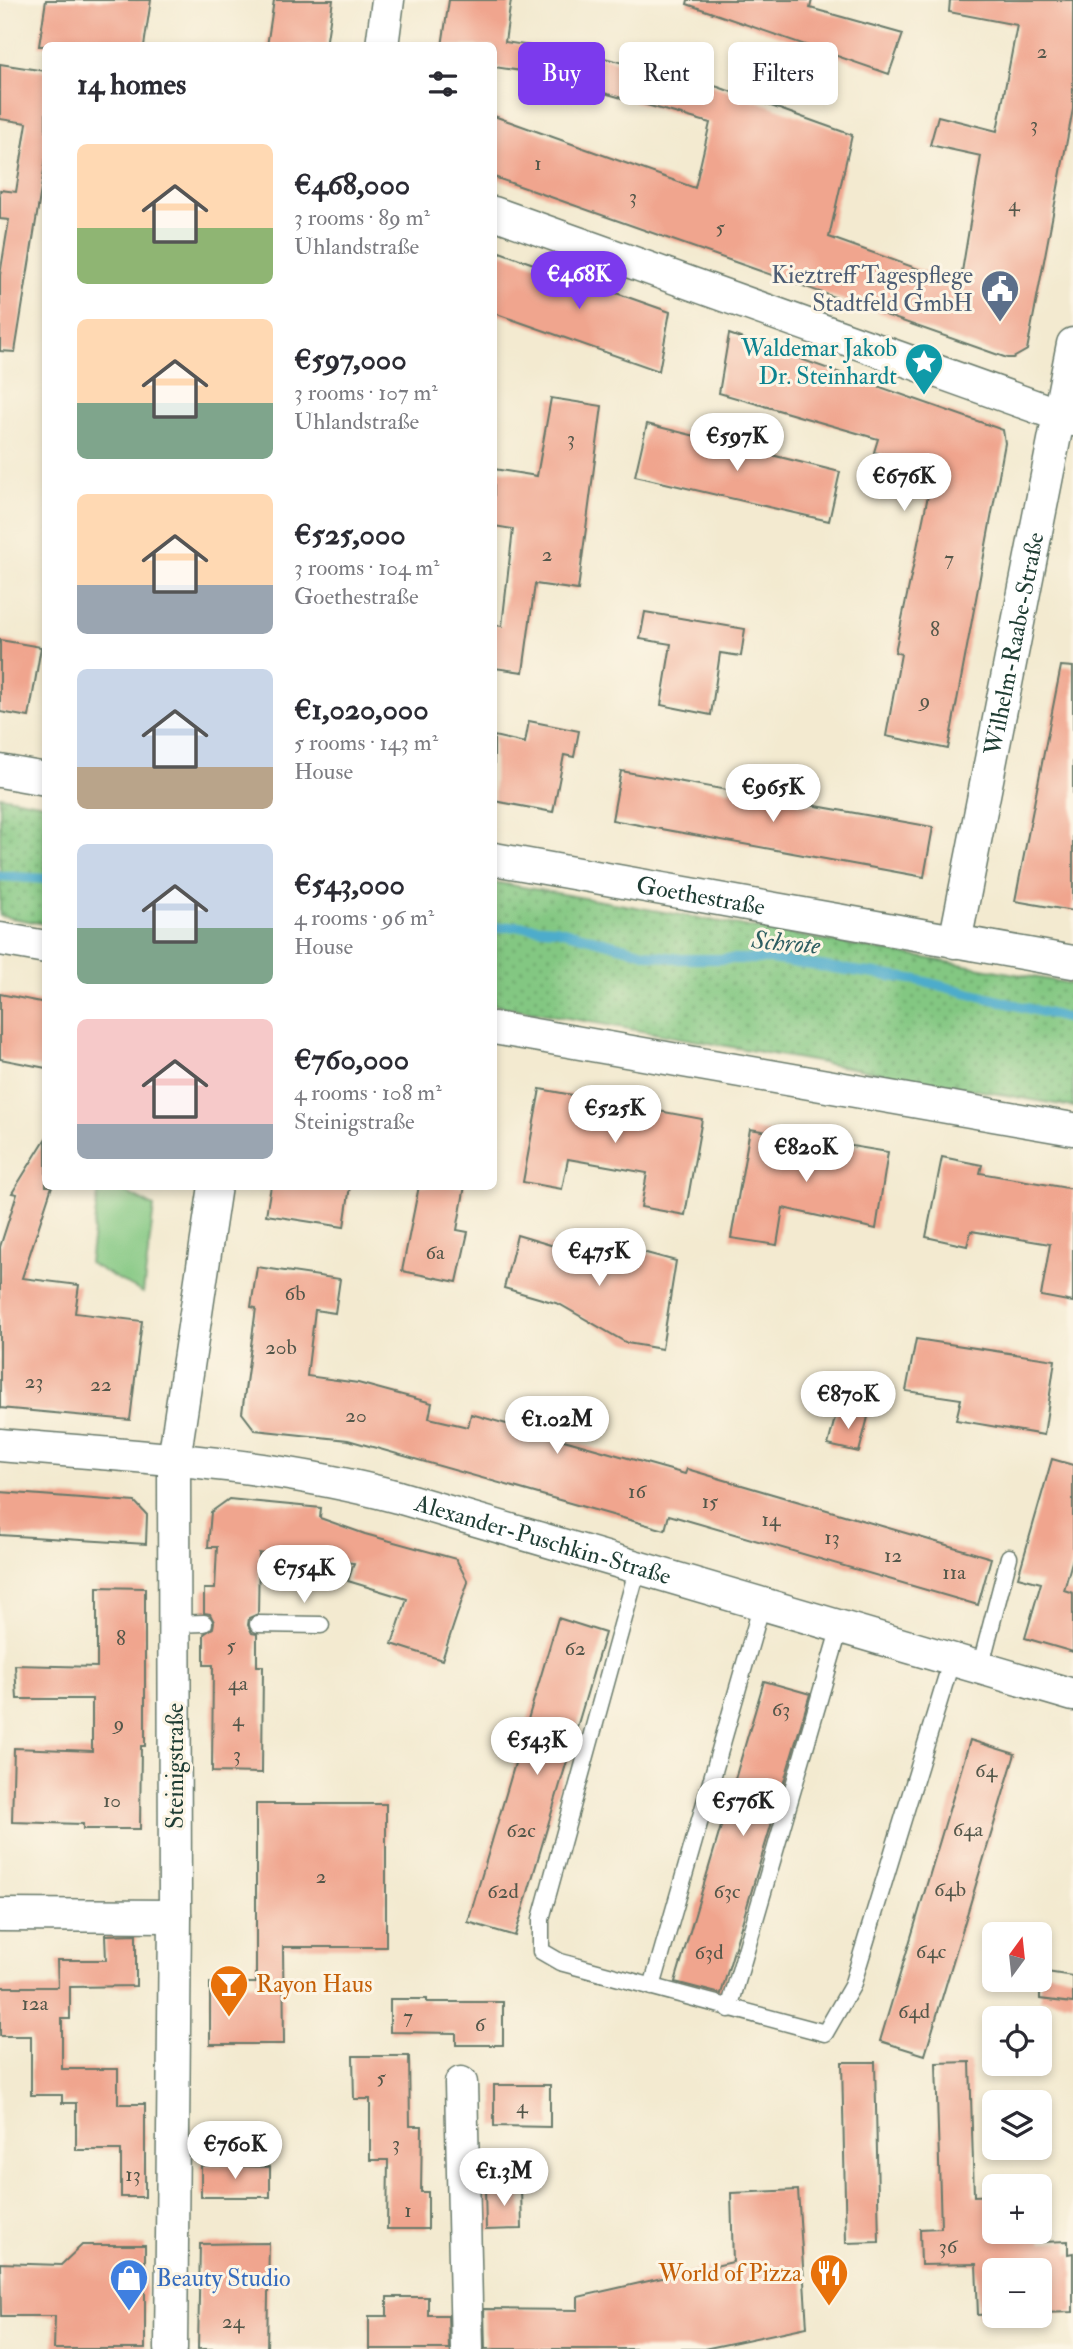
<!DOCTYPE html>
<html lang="en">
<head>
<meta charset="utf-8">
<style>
  :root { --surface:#fff; --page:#f7f7f7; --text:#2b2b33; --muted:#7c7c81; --accent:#7c3aed }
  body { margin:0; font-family:"IM FELL Double Pica",serif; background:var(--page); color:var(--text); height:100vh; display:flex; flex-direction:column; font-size:26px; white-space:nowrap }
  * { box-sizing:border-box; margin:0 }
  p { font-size:23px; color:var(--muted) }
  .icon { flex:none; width:38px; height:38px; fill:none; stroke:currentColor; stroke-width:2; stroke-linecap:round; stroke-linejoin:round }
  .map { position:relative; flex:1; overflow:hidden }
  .side { position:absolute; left:42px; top:42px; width:455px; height:1148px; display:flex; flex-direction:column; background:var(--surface); border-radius:10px; box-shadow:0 4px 10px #0003 }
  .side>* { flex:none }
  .banner { position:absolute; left:518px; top:42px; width:450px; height:63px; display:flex; gap:14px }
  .needle { width:46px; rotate:15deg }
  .buttons { position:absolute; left:982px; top:1922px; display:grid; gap:14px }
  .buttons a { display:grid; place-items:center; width:70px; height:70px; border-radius:10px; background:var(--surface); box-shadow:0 4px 10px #0003; font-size:35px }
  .price { position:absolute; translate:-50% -60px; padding:0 16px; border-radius:24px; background:#fff; color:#222; font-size:23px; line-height:46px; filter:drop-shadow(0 2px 4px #0008) }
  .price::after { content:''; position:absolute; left:50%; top:42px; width:21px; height:16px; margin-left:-10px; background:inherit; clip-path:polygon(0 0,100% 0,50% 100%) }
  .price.active { background:var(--accent); color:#fff }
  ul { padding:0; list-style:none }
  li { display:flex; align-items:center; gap:21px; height:175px; padding:0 35px }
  li span { display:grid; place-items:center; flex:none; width:196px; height:140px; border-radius:10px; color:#555 }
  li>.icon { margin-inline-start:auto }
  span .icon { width:84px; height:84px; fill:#fffc; stroke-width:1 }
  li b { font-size:30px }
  h2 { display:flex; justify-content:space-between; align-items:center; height:84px; padding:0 35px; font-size:30px }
  .tag { padding:0 24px; border-radius:10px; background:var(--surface); box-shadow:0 4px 10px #0003; font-size:24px; line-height:63px }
  .tag.active { background:var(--accent); color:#fff }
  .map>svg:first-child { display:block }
  .green { fill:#83c782; stroke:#51825b; stroke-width:2 }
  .park { fill:url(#park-dots); stroke:#51825b; stroke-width:2 }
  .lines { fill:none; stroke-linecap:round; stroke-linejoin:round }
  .stream { stroke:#4daccb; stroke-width:10 }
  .building { fill:#f0a58e }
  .lane-casing { stroke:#697a6b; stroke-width:19 }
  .street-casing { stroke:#697a6b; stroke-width:35 }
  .lane { stroke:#fff; stroke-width:16 }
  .street { stroke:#fff; stroke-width:32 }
  .labels { text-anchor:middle; stroke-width:6; stroke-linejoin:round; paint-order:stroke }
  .number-label { font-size:21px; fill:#53574a }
  .service-label { font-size:24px; fill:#4e5e75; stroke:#fcf5e5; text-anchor:end }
  .culture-label { font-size:24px; fill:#0d838f; stroke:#fcf5e5; text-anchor:end }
  .street-label { font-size:24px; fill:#1f3d34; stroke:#fcf5e5 }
  .food-label { font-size:24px; fill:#c56008; stroke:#fcf5e5; text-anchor:start }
  .shop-label { font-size:24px; fill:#366cbe; stroke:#fcf5e5; text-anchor:start }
  .water-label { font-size:26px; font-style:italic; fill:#2d5e61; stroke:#fcf5e5 }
</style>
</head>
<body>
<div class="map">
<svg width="1073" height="2349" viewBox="0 0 1073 2349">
  <defs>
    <pattern id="park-dots" width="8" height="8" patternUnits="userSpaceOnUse" patternTransform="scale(1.75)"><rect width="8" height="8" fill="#83c782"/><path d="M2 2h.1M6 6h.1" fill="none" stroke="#6ba36b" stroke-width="1.8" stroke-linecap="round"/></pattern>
  </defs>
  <rect width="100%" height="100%" fill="#fcf5e5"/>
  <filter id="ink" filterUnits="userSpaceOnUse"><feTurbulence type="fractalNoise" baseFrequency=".0143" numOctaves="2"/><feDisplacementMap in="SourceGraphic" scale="14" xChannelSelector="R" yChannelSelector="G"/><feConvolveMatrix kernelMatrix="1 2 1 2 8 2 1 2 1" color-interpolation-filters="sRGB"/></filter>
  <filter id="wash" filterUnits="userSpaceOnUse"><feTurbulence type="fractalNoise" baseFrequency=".00686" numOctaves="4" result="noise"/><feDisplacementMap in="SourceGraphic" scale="28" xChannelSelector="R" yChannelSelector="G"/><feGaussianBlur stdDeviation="1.57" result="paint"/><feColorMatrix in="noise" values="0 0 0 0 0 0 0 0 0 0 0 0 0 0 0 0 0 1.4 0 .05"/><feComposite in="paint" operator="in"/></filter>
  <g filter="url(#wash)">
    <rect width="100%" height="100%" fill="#f3ead0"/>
    <path class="green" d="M 99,1187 L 116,1187 L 154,1207 L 143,1293 L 89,1263 Z"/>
    <path class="park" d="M 0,796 L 45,804 L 45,924 L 0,916 Z
      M 494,882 L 1073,984 L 1073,1107 L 494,1005 Z"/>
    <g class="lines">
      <path class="stream" d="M 0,876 L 46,879
        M 494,928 L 517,926 L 556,929 L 652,955 L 681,959 L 770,959 L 918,980 L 1073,1020"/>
    </g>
    <g id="blocks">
      <path class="building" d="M 46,0 L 151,0 L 144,46 L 39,46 Z
        M 274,0 L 333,0 L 326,46 L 267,46 Z
        M 449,0 L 511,0 L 505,42 L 600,57 L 718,87 L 852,135 L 829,237 L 960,284 L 981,156 L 930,145 L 938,116 L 997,131 L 1017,25 L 949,12 L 950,0 L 1073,0 L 1073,109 L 1027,350 L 1013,358 L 1007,358 L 494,177 L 494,116 L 695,188 L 710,123 L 597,91 L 598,82 L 494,67 L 494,46 L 442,46 Z
        M 688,0 L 812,0 L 810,8 L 903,34 L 889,74 L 687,4 Z
        M 0,64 L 46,71 L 46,158 L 15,352 L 0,351 L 0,275 L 9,220 L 0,219 L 0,190 L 16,192 L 27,123 L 0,119 Z
        M 494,250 L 670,312 L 659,371 L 494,313 Z
        M 729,334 L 1003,430 L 1005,443 L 948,749 L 886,736 L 901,654 L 895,652 L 933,472 L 874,452 L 878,439 L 719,393 Z
        M 551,398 L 602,406 L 578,590 L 535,584 L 523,672 L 494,668 L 494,625 L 502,626 L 513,529 L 494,526 L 494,469 L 537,476 Z
        M 647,424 L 840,472 L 829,521 L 635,476 Z
        M 645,612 L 745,629 L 741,656 L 720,653 L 711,715 L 661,705 L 671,644 L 640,639 Z
        M 0,640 L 41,647 L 29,717 L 0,712 Z
        M 1061,666 L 1073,667 L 1073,911 L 1015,901 Z
        M 529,721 L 579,731 L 574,757 L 564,755 L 553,812 L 494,801 L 494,736 L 525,743 Z
        M 621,771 L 933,827 L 924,877 L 612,820 Z
        M 0,994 L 46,1003 L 46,1068 L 0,1059 Z
        M 540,1089 L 702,1119 L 685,1215 L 641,1207 L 647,1173 L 568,1159 L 562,1189 L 523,1182 Z
        M 750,1129 L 888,1152 L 876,1229 L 783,1208 L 777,1245 L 731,1238 Z
        M 46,1138 L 46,1186 L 52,1186 L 22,1278 L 79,1285 L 75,1313 L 142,1321 L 130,1420 L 0,1408 L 0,1247 L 17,1194 L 12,1193 Z
        M 942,1157 L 982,1165 L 980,1173 L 1073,1189 L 1073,1302 L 1041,1296 L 1050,1244 L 971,1231 L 967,1246 L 926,1237 Z
        M 271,1186 L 350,1186 L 344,1227 L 266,1215 Z
        M 419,1186 L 465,1186 L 457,1230 L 468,1232 L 457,1282 L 402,1271 Z
        M 517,1235 L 574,1252 L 618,1272 L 624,1247 L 676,1261 L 662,1349 L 627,1343 L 559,1304 L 504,1288 Z
        M 257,1267 L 340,1279 L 335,1313 L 315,1310 L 307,1376 L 358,1383 L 432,1403 L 429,1418 L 468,1427 L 471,1414 L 685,1474 L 687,1469 L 991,1558 L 978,1605 L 669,1515 L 665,1530 L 348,1440 L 255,1430 L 242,1413 L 256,1308 L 251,1307 Z
        M 916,1339 L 1055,1360 L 1044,1435 L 956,1420 L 961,1399 L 906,1391 Z
        M 837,1410 L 868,1417 L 859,1452 L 828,1445 Z
        M 1052,1459 L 1073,1465 L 1073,1558 L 1064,1590 L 1073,1593 L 1073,1652 L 1025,1638 L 1041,1583 L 1018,1577 Z
        M 0,1492 L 135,1502 L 147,1515 L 146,1544 L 0,1535 Z
        M 229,1499 L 321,1508 L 320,1518 L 365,1534 L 456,1559 L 468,1582 L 442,1660 L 392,1644 L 407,1599 L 348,1581 L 354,1563 L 259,1553 L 258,1614 L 249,1618 L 248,1625 L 252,1633 L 257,1634 L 257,1666 L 263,1666 L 262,1773 L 212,1772 L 213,1665 L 204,1665 L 204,1634 L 213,1628 L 214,1622 L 210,1614 L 204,1613 L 204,1589 L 215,1589 L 217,1547 L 208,1547 L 211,1512 Z
        M 97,1587 L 145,1588 L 145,1746 L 141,1746 L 140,1829 L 83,1829 L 83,1824 L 12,1822 L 14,1748 L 92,1751 L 92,1699 L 17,1699 L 15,1665 L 97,1667 Z
        M 558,1618 L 605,1633 L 515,1936 L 468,1922 Z
        M 764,1681 L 810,1694 L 721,1994 L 675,1982 Z
        M 970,1740 L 1015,1754 L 925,2055 L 880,2041 Z
        M 256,1804 L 386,1804 L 386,1947 L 283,1947 L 284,2044 L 210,2044 L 210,1983 L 256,1983 Z
        M 136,1934 L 136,1986 L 70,1987 L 70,2019 L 62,2019 L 62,2069 L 118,2069 L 118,2104 L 145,2104 L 145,2197 L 121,2197 L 121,2150 L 76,2150 L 76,2103 L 62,2103 L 62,2095 L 31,2095 L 31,2036 L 0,2036 L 0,1987 L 58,1987 L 57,1960 L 106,1960 L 105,1935 Z
        M 1040,1971 L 1073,1976 L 1073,2003 L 1040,1999 Z
        M 390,1999 L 427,1999 L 427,2002 L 503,2002 L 503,2045 L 456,2045 L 456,2033 L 390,2032 Z
        M 353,2056 L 409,2056 L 410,2126 L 422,2126 L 421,2192 L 428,2192 L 428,2229 L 387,2229 L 388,2160 L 370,2160 L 370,2099 L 354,2099 Z
        M 842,2062 L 875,2062 L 879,2242 L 846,2243 Z
        M 970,2062 L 974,2196 L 994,2195 L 994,2231 L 1040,2231 L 1041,2193 L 1042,2242 L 1068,2241 L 1068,2254 L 1073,2253 L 1073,2312 L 1040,2313 L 1040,2270 L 994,2270 L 994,2314 L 978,2315 L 976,2264 L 921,2265 L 920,2229 L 941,2228 L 936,2063 Z
        M 494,2085 L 550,2085 L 550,2127 L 494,2126 Z
        M 201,2165 L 270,2167 L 270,2197 L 201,2197 Z
        M 521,2187 L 522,2229 L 486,2230 L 485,2188 Z
        M 798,2190 L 807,2327 L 704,2349 L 485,2349 L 484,2309 L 578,2310 L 578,2297 L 733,2262 L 731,2193 Z
        M 269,2243 L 267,2349 L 198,2349 L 200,2244 Z
        M 82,2245 L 145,2245 L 145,2349 L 54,2349 L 55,2316 L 1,2316 L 0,2263 L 61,2265 Z
        M 387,2297 L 428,2297 L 428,2315 L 448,2315 L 449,2349 L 369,2349 L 369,2316 L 387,2316 Z"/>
    </g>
  </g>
  <g filter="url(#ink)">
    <use href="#blocks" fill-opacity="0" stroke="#697a6b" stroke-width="2"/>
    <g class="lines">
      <g class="lane-casing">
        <path id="lane" d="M 638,1567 L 541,1919 L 541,1951 L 560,1962 L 825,2033 L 852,1986 L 952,1659
          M 174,1624 L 204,1623
          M 258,1624 L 321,1625
          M 980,1668 L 1009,1557
          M 652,1987 L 762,1604
          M 729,2009 L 840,1627"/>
      </g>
      <g class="street-casing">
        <g id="street">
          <path d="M 382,46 L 388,0"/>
          <path d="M 494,213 L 1073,420"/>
          <path d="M 0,771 L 46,779"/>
          <path id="s1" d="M 494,859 L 1073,962"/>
          <path d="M 0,939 L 46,947"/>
          <path id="s2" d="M 955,942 L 1073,344"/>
          <path d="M 494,1028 L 1073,1129"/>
          <path id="s3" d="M 0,1445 C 133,1456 268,1462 398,1497 L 1073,1695"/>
          <path d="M 0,1915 L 175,1916"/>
          <path d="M 461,2083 L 467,2349"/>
          <path d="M 171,2349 L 175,1916 L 174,1460 L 215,1186"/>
        </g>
      </g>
      <use href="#lane" class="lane"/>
      <use href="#street" class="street"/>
    </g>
  </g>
  <defs>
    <g id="civic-pin" transform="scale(2.0125)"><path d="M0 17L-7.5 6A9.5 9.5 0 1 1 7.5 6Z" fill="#5c6f8a" stroke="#fcf5e5"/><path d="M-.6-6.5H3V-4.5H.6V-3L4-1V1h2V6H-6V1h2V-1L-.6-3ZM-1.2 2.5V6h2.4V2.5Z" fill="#fff"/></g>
    <g id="sight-pin" transform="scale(2.0125)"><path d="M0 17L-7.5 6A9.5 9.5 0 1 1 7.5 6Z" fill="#0f9aa8" stroke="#fcf5e5"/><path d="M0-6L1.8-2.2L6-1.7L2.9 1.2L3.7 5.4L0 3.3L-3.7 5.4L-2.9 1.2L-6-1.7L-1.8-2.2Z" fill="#fff"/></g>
    <g id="bar-pin" transform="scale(2.0125)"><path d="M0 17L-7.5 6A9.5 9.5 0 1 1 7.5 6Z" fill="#e8710a" stroke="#fcf5e5"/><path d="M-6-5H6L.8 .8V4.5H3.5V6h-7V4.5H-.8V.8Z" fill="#fff"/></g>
    <g id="restaurant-pin" transform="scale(2.0125)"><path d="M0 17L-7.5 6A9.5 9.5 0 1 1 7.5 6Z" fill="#e8710a" stroke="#fcf5e5"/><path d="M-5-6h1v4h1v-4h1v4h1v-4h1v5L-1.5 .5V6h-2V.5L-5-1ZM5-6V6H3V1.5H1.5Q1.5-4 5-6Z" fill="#fff"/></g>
    <g id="shop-pin" transform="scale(2.0125)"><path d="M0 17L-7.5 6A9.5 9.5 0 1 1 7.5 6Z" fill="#3f7fe0" stroke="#fcf5e5"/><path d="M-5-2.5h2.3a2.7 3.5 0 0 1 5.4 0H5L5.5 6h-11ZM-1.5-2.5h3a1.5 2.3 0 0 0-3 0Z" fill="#fff"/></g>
  </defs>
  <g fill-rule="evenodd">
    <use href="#civic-pin" x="1000" y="289"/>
    <use href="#sight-pin" x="924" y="362"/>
    <use href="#bar-pin" x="229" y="1984"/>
    <use href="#restaurant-pin" x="829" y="2273"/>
    <use href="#shop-pin" x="129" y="2278"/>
  </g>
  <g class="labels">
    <g class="number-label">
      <text x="1042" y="58">2</text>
      <text x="1034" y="131">3</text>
      <text x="538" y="170">1</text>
      <text x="633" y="203">3</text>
      <text x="1014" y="211">4</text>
      <text x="720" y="234">5</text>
      <text x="571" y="445">3</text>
      <text x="547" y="561">2</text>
      <text x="949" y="565">7</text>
      <text x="935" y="636">8</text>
      <text x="925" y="707">9</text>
      <text x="435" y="1259">6a</text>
      <text x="295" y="1300">6b</text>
      <text x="281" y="1354">20b</text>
      <text x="34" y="1388">23</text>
      <text x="101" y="1391">22</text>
      <text x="356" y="1422">20</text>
      <text x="637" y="1498">16</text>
      <text x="710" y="1508">15</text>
      <text x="771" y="1526">14</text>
      <text x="832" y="1544">13</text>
      <text x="893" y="1562">12</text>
      <text x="954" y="1579">11a</text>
      <text x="121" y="1645">8</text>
      <text x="231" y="1652">5</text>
      <text x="575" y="1655">62</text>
      <text x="238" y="1690">4a</text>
      <text x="781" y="1716">63</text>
      <text x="238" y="1726">4</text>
      <text x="119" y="1730">9</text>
      <text x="237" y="1761">3</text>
      <text x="986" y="1777">64</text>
      <text x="112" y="1807">10</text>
      <text x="968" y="1836">64a</text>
      <text x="521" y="1837">62c</text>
      <text x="321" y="1883">2</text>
      <text x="950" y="1896">64b</text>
      <text x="503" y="1898">62d</text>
      <text x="727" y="1898">63c</text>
      <text x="931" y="1958">64c</text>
      <text x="709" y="1959">63d</text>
      <text x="35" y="2010">12a</text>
      <text x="914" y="2018">64d</text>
      <text x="408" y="2023">7</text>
      <text x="480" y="2031">6</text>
      <text x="381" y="2084">5</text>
      <text x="522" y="2113">4</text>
      <text x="396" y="2150">3</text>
      <text x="133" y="2181">13</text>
      <text x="408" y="2217">1</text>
      <text x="948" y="2253">36</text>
      <text x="233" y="2328">24</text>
    </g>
    <g class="service-label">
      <text x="973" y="283">Kieztreff Tagespflege<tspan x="973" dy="28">Stadtfeld GmbH</tspan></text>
    </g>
    <g class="culture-label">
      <text x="897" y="356">Waldemar Jakob<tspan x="897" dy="28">Dr. Steinhardt</tspan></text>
    </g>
    <g class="street-label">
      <text dy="8" stroke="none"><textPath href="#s2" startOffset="304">Wilhelm-Raabe-Straße</textPath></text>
      <text dy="8" stroke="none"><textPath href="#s1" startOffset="210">Goethestraße</textPath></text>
      <text dy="8" stroke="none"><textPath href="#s3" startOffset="553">Alexander-Puschkin-Straße</textPath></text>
      <text transform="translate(175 1766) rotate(-90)" y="8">Steinigstraße</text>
    </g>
    <g class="food-label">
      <text x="256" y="1992">Rayon Haus</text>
      <text x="802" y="2281" text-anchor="end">World of Pizza</text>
    </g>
    <g class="shop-label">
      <text x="156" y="2286">Beauty Studio</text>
    </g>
    <g class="water-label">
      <text transform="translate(786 942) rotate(5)" y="9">Schrote</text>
    </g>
  </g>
</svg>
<div class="buttons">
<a><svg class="needle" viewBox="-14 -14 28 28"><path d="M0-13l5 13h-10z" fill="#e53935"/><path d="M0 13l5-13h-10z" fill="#7c7c81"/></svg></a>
<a><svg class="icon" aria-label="locate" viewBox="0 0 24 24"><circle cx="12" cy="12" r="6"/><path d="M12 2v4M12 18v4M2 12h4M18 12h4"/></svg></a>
<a><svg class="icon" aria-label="layers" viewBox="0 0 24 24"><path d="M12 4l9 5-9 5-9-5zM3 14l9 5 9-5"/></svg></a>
<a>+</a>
<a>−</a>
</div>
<b class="price active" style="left:579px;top:311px">€468K</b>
<b class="price" style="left:737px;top:473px">€597K</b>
<b class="price" style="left:904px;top:513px">€676K</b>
<b class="price" style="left:773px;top:824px">€965K</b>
<b class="price" style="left:615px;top:1145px">€525K</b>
<b class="price" style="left:806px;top:1184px">€820K</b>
<b class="price" style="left:599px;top:1288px">€475K</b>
<b class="price" style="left:848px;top:1431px">€870K</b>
<b class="price" style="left:557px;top:1456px">€1.02M</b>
<b class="price" style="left:304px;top:1605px">€754K</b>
<b class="price" style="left:537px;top:1777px">€543K</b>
<b class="price" style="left:743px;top:1838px">€576K</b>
<b class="price" style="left:235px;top:2181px">€760K</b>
<b class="price" style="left:504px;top:2208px">€1.3M</b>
<div class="banner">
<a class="tag active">Buy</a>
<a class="tag">Rent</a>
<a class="tag">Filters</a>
</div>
<section class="side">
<h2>14 homes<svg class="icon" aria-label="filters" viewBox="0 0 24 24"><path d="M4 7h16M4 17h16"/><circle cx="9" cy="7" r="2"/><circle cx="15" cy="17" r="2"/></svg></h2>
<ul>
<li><span style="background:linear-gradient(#ffd9b3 60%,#8fb573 0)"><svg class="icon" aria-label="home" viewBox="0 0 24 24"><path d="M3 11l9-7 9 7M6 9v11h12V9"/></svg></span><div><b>€468,000</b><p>3 rooms · 89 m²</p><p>Uhlandstraße</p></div></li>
<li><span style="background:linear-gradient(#ffd9b3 60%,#7fa58c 0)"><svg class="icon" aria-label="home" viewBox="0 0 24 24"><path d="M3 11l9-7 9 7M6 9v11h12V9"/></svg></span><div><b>€597,000</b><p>3 rooms · 107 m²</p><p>Uhlandstraße</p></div></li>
<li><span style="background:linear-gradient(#ffd9b3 65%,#9aa5b1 0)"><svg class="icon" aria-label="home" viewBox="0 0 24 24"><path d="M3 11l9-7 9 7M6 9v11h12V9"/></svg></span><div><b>€525,000</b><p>3 rooms · 104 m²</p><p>Goethestraße</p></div></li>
<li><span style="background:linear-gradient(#c9d6e8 70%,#b9a48a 0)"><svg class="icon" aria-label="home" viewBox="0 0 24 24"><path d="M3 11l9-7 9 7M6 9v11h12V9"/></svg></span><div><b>€1,020,000</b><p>5 rooms · 143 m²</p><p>House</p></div></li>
<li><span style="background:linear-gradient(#c9d6e8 60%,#7fa58c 0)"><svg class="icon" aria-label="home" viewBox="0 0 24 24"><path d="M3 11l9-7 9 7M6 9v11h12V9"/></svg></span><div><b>€543,000</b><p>4 rooms · 96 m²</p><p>House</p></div></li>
<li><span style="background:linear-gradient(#f6c9c9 75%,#9aa5b1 0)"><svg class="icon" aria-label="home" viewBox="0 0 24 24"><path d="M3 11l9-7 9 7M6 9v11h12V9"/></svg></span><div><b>€760,000</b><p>4 rooms · 108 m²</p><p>Steinigstraße</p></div></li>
</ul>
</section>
</div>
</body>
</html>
